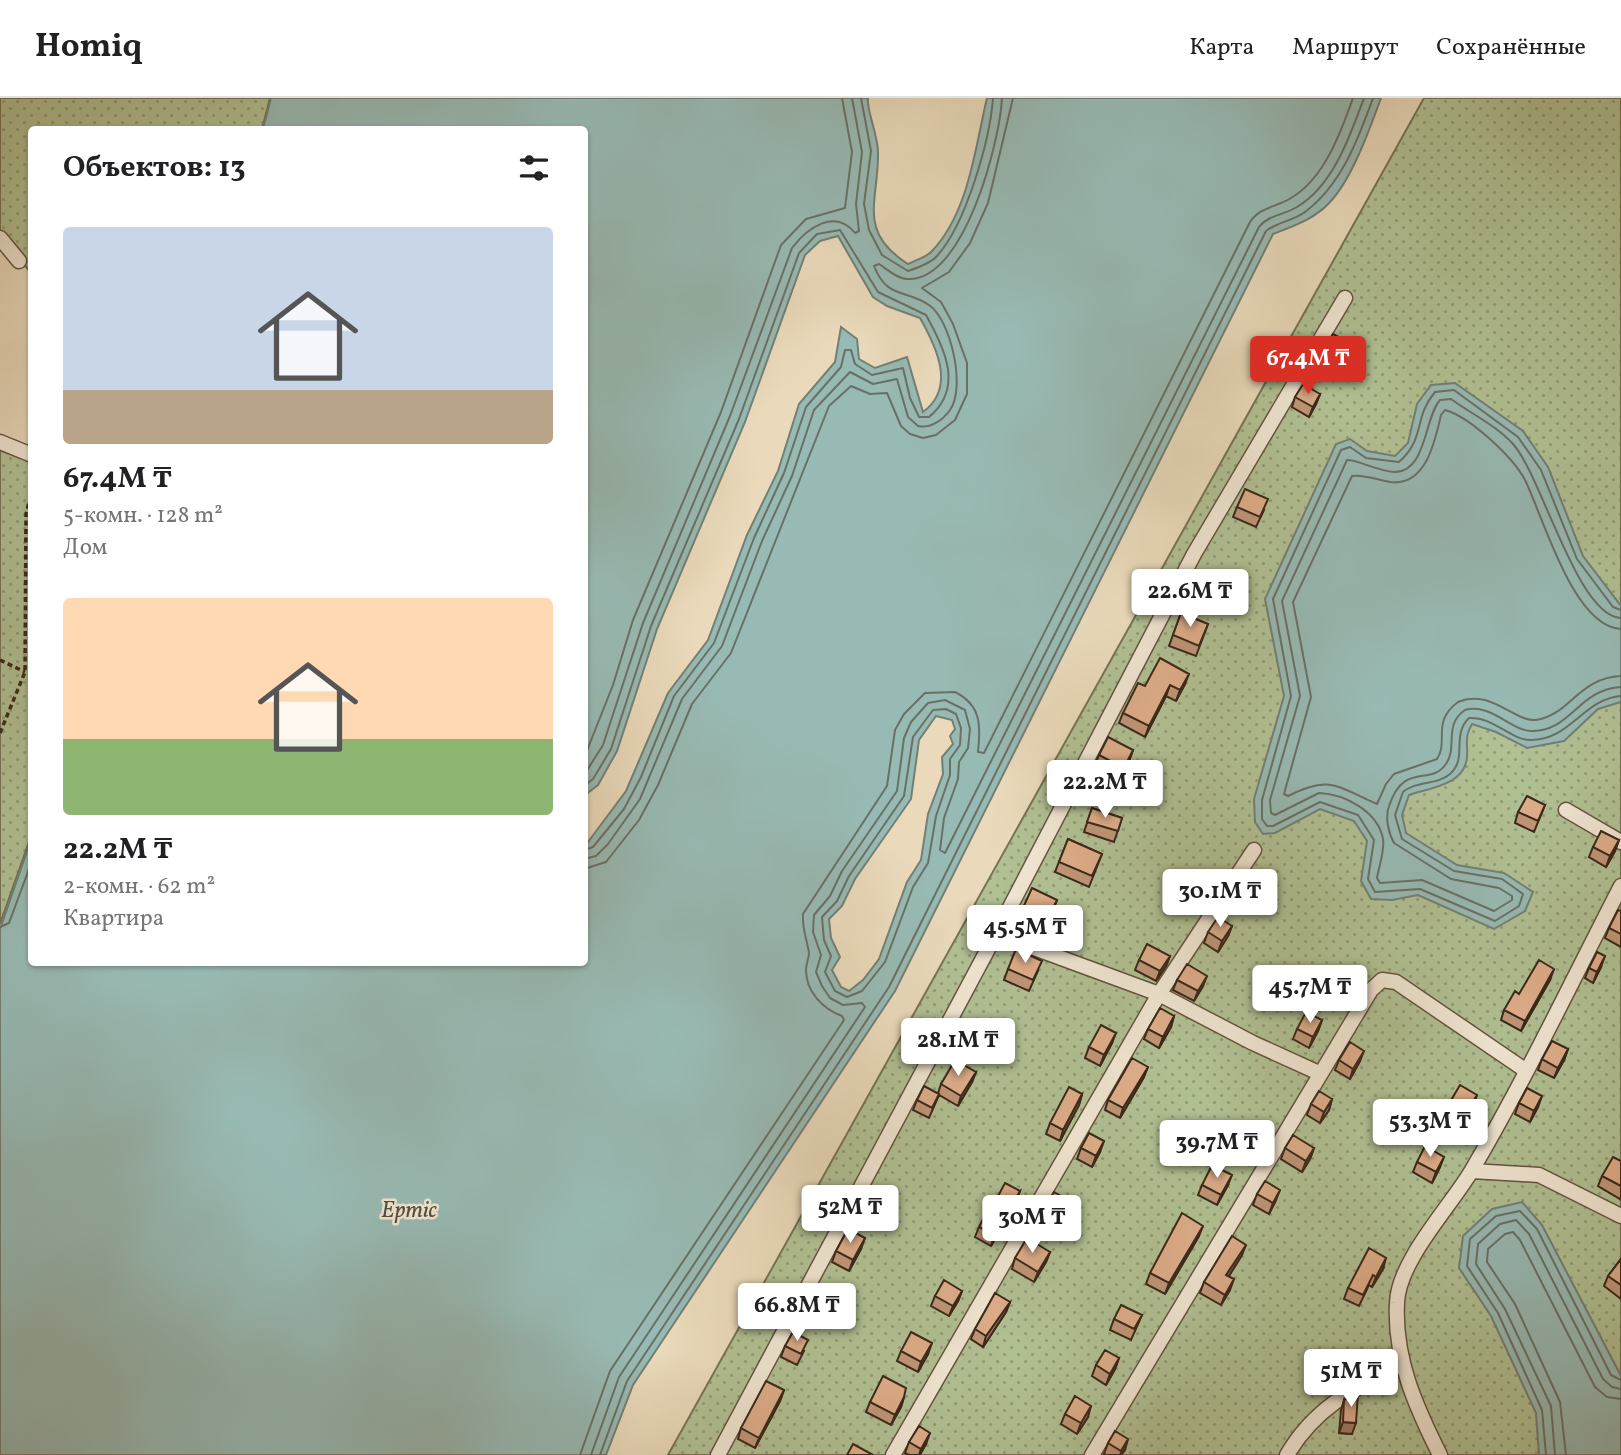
<!DOCTYPE html>
<html lang="ru">
<head>
<meta charset="utf-8">
<style>
  :root { --surface:#fff; --page:#f2f2f2; --text:#202124; --muted:#757577; --line:#e0e0e0; --accent:#d93025 }
  body { margin:0; font-family:Vollkorn,serif; background:var(--page); color:var(--text); height:100vh; display:flex; flex-direction:column; font-size:26px; white-space:nowrap }
  * { box-sizing:border-box; margin:0 }
  p { font-size:23px; color:var(--muted) }
  .icon { flex:none; width:38px; height:38px; fill:none; stroke:currentColor; stroke-width:2; stroke-linecap:round; stroke-linejoin:round }
  .map { position:relative; flex:1; overflow:hidden }
  .details { position:absolute; left:28px; top:28px; width:560px; height:840px; display:flex; flex-direction:column; background:var(--surface); border-radius:7px; box-shadow:0 2px 5px #0004 }
  .details>* { flex:none }
  .price { position:absolute; translate:-50% -60px; padding:0 16px; border-radius:7px; background:#fff; color:#222; font-size:23px; line-height:46px; filter:drop-shadow(0 2px 4px #0008) }
  .price::after { content:''; position:absolute; left:50%; top:42px; width:21px; height:16px; margin-left:-10px; background:inherit; clip-path:polygon(0 0,100% 0,50% 100%) }
  .price.on { background:var(--accent); color:#fff }
  ul { padding:0; list-style:none }
  li { display:grid; align-content:center; gap:14px; height:371px; padding:0 35px }
  li span { display:grid; place-items:center; height:217px; border-radius:7px; color:#555 }
  li>.icon { margin-inline-start:auto }
  span .icon { width:126px; height:126px; fill:#fffc; stroke-width:1 }
  li b { font-size:30px }
  h2 { display:flex; justify-content:space-between; align-items:center; height:84px; padding:0 35px; font-size:30px }
  header { display:flex; align-items:center; gap:42px; box-sizing:border-box; height:98px; padding:0 35px; background:var(--surface); border-bottom:2px solid var(--line) }
  header strong { font-size:33px }
  nav { display:flex; gap:38px; margin-inline-start:auto; font-size:24px }
  .map>svg:first-child { display:block }
  .garden { fill:url(#garden-dots); stroke:#757456; stroke-width:2 }
  .water { fill:#98bab4; stroke:#728076; stroke-width:2; fill-rule:evenodd }
  .lines { fill:none; stroke-linecap:round; stroke-linejoin:round }
  .shore { stroke:#687166; stroke-width:2 }
  .street-casing { stroke:#655441; stroke-width:17 }
  .path { stroke:#392818; stroke-width:3.5; stroke-dasharray:5 3.5; stroke-linecap:butt }
  .street { stroke:#f1e7d3; stroke-width:14 }
  .wall { fill:#c09678; stroke:#392818; stroke-width:2 }
  .shaded-wall { fill:#9c7a61; stroke:#392818; stroke-width:2 }
  .building { fill:#dfae8b; stroke:#392818; stroke-width:2 }
  .labels { text-anchor:middle; stroke-width:5; stroke-linejoin:round; paint-order:stroke }
  .water-label { font-size:23px; font-style:italic; fill:#514c3f; stroke:#f1e7d3 }
</style>
</head>
<body>
<header>
<strong>Homiq</strong>
<nav><a>Карта</a><a>Маршрут</a><a>Сохранённые</a></nav>
</header>
<div class="map">
<svg width="1621" height="1357" viewBox="0 0 1621 1357">
  <defs>
    <pattern id="garden-dots" width="8" height="8" patternUnits="userSpaceOnUse" patternTransform="scale(1.75)"><rect width="8" height="8" fill="#b1c194"/><path d="M2 2h.1M6 6h.1" fill="none" stroke="#919d78" stroke-width="1.8" stroke-linecap="round"/></pattern>
  </defs>
  <rect width="100%" height="100%" fill="#eadabb"/>
  <filter id="stains"><feTurbulence type="fractalNoise" baseFrequency=".00286" numOctaves="4"/><feColorMatrix values="0 0 0 0 .2 0 0 0 0 .09 0 0 0 0 .02 0 0 0 .5 -.17"/></filter>
  <radialGradient id="worn" r=".72"><stop offset=".6" stop-color="#630" stop-opacity="0"/><stop offset="1" stop-color="#630" stop-opacity=".3"/></radialGradient>
  <path class="garden" d="M 0,0 L 270,0 L 262,31 L 32,32 L 31,175 L 0,137 Z
    M 1424,0 L 1621,0 L 1621,1357 L 668,1357 Z
    M 0,346 L 32,360 L 31,738 L 0,826 Z"/>
  <path class="water" d="M 271,0 L 868,0 C 866,11 878,37 878,54 C 879,103 856,133 908,166 C 916,162 927,159 932,153 C 969,114 975,50 987,0 L 1381,0 C 1370,30 1352,81 1330,104 C 1315,121 1293,128 1273,136 L 895,893 L 633,1287 L 606,1357 L 0,1357 L 0,831 L 31,742 L 32,864 L 584,864 L 585,748 L 626,693 L 668,595 L 708,542 L 747,437 L 778,373 L 799,306 L 835,264 L 841,229 L 857,241 L 859,261 L 875,270 L 907,259 L 923,314 C 956,290 937,250 920,220 L 887,208 L 873,199 L 838,138 L 820,143 L 805,157 L 745,324 L 657,531 L 617,653 L 598,687 L 585,697 L 584,32 L 263,31 ZM 936,618 L 952,622 L 955,631 L 950,638 L 953,646 L 942,659 L 943,676 L 928,716 L 921,762 L 907,784 L 879,861 L 863,882 L 849,893 L 841,889 L 832,872 L 840,859 L 831,840 L 829,821 L 842,808 L 855,781 L 911,701 L 919,642 Z
    M 1455,285 L 1523,333 L 1548,369 L 1583,458 L 1621,508 L 1621,604 L 1598,611 L 1564,643 L 1527,650 L 1496,634 L 1472,626 C 1464,639 1468,646 1467,659 C 1465,687 1430,690 1409,697 L 1402,717 L 1406,735 L 1457,767 L 1504,775 L 1533,794 L 1525,813 L 1494,831 L 1418,797 L 1392,802 L 1371,801 L 1361,783 L 1367,743 L 1354,723 L 1320,711 L 1275,735 L 1263,736 L 1255,724 L 1254,701 L 1284,598 L 1265,501 L 1336,346 L 1350,341 L 1367,353 L 1395,358 L 1408,345 L 1417,306 L 1431,287 Z
    M 1522,1104 L 1542,1127 L 1621,1278 L 1621,1357 L 1539,1357 L 1536,1315 L 1491,1218 L 1459,1170 L 1463,1138 L 1492,1111 Z"/>
  <g class="lines">
    <path class="shore" d="M 861,0 L 871,53 L 864,106 L 869,132 L 882,157 L 908,173 C 917,170 931,165 937,158 C 966,126 990,42 993,0
      M 1621,512 L 1613,509 L 1577,461 L 1541,372 L 1518,339 L 1454,292 L 1435,294 C 1413,320 1426,340 1399,364 L 1366,360 L 1350,349 L 1341,352 L 1273,501 L 1291,598 L 1262,702 L 1262,721 L 1267,728 L 1273,728 L 1320,704 L 1358,717 L 1374,742 L 1368,781 L 1375,794 L 1420,791 L 1495,823 L 1519,808 L 1523,796 L 1502,781 L 1454,773 L 1402,741 L 1395,717 L 1403,694 C 1415,683 1438,687 1450,676 C 1468,660 1451,637 1469,620 C 1492,618 1511,642 1530,642 C 1570,643 1583,601 1621,598
      M 1621,520 C 1577,518 1542,378 1513,346 C 1497,328 1470,315 1451,301 L 1440,302 C 1424,320 1427,373 1395,374 C 1380,374 1356,361 1347,362 L 1282,503 L 1300,598 L 1270,702 L 1271,715 L 1275,717 L 1319,695 C 1344,696 1378,713 1383,741 C 1385,752 1379,768 1377,780 L 1380,785 L 1422,782 L 1494,813 L 1512,802 L 1512,798 L 1499,790 L 1451,781 L 1394,745 C 1388,734 1385,719 1389,708 C 1404,663 1430,689 1446,666 C 1458,649 1443,627 1465,612 C 1491,605 1510,632 1531,633 C 1569,635 1579,591 1621,589
      M 1621,531 C 1573,529 1543,418 1525,382 C 1513,359 1470,319 1445,312 L 1441,317 C 1435,343 1426,389 1390,384 C 1378,382 1363,376 1352,378 L 1293,504 L 1311,599 L 1284,696 L 1288,698 C 1331,676 1337,689 1377,706 L 1386,686 L 1394,676 L 1437,661 C 1449,643 1431,624 1458,604 C 1490,590 1514,624 1536,622 C 1570,617 1578,580 1621,578
      M 933,612 L 946,611 L 956,616 L 961,630 L 960,647 L 950,661 L 950,677 L 936,718 L 928,765 L 913,789 L 885,864 L 862,893 L 847,899 L 835,893 L 825,874 L 831,858 L 824,842 L 822,819 L 837,803 L 849,778 L 904,698 L 913,639 Z
      M 584,660 L 613,587 L 633,522 L 721,314 L 781,147 L 806,121 L 845,110 L 852,54 L 842,0
      M 584,677 L 603,647 L 643,525 L 730,318 L 792,150 C 807,130 835,110 855,135 L 859,133 L 856,106 L 862,54 L 852,0
      M 584,688 L 593,681 L 611,651 L 651,528 L 739,321 L 799,155 L 817,136 L 840,132 L 878,194 L 926,217 C 945,251 964,290 929,319 L 919,319 L 910,300 L 903,270 L 872,277 L 855,266 L 851,252 L 845,252 L 841,269 L 806,309 L 784,375 L 754,440 L 714,545 L 674,598 L 641,679 L 624,711 L 593,749 L 584,752
      M 584,761 L 596,758 L 608,746 L 640,701 L 682,601 L 722,548 L 762,443 L 792,378 L 814,312 L 850,274 L 873,286 L 897,281 L 908,319 L 918,328 C 930,331 943,322 950,312 C 966,290 951,222 929,207 C 905,191 887,201 874,168 L 879,166 C 887,171 897,181 907,181 C 964,185 1000,43 1002,0
      M 584,771 L 606,764 L 639,722 L 658,687 L 692,606 L 731,555 L 829,308 L 851,288 L 870,296 L 887,295 L 901,328 L 910,336 L 923,340 L 936,337 L 955,322 L 967,296 L 967,265 L 953,226 L 941,204 L 922,190 L 949,174 L 970,145 L 988,105 L 1013,0
      M 0,829 L 9,825 L 32,763
      M 580,1357 L 610,1273 L 844,922 L 842,918 C 823,911 806,894 806,872 C 806,866 809,860 809,855 C 807,841 802,831 803,816 L 887,688 L 895,632 L 904,616 L 925,595 L 955,594 C 981,607 981,627 978,654 L 984,655 L 1250,124 C 1260,109 1277,109 1291,100 C 1324,81 1341,34 1353,0
      M 591,1357 L 619,1279 L 865,909 L 862,905 L 843,907 L 830,900 L 822,888 L 816,874 L 821,857 L 813,834 L 814,817 L 830,798 L 842,773 L 897,693 L 904,640 L 911,624 L 928,605 L 945,602 L 965,612 L 970,631 L 968,650 L 959,664 L 958,681 L 944,720 L 940,752 L 945,755 L 1259,129 C 1268,117 1284,117 1297,109 C 1333,88 1350,38 1364,0
      M 600,1357 L 627,1283 L 889,889 L 1266,133 C 1277,124 1293,123 1305,114 C 1341,87 1358,42 1373,0
      M 1546,1357 L 1542,1312 L 1498,1215 L 1467,1168 L 1470,1141 L 1496,1118 L 1520,1113 L 1537,1131 L 1611,1277 L 1621,1282
      M 1555,1357 L 1551,1308 L 1505,1211 L 1476,1166 L 1478,1146 L 1500,1126 L 1516,1122 L 1529,1136 L 1603,1281 L 1612,1289 L 1621,1291
      M 1566,1357 L 1560,1304 L 1515,1206 L 1487,1164 L 1488,1151 L 1505,1136 L 1513,1134 L 1520,1142 L 1595,1289 L 1607,1299 L 1621,1301"/>
    <g class="street-casing">
      <path id="street" d="M 0,140 L 19,163
        M 0,344 L 32,357
        M 1566,712 L 1621,744
        M 996,836 L 1159,896 L 1253,945 L 1319,975
        M 1472,1073 L 1539,1077 L 1621,1118
        M 718,1357 L 996,836 L 1194,456 L 1345,200
        M 893,1357 L 1159,896 L 1254,752
        M 1092,1357 L 1371,892 L 1382,882 L 1396,884 L 1525,972
        M 1287,1357 C 1315,1309 1355,1290 1402,1266
        M 1440,1357 C 1416,1309 1394,1261 1397,1205 C 1398,1163 1451,1108 1472,1072 C 1526,980 1572,883 1621,788"/>
    </g>
    <path class="path" d="M 0,562 L 25,574
      M 0,635 L 25,574 L 26,416 L 32,393"/>
    <use href="#street" class="street"/>
  </g>
  <path class="wall" d="M 1344,242 L 1341,253 L 1333,268 L 1320,261 L 1324,250 Z
    M 1320,296 L 1316,306 L 1309,319 L 1292,309 L 1295,299 Z
    M 1237,409 L 1264,412 L 1256,429 L 1233,419 Z
    M 1181,515 L 1208,526 L 1196,558 L 1169,548 Z
    M 1185,586 L 1176,603 L 1166,598 L 1145,639 L 1119,625 L 1123,615 L 1145,588 Z
    M 1133,652 L 1129,663 L 1120,681 L 1095,667 L 1099,657 Z
    M 1545,707 L 1534,734 L 1515,725 L 1518,714 Z
    M 1092,710 L 1122,720 L 1114,744 L 1084,734 Z
    M 1068,741 L 1102,756 L 1089,789 L 1055,774 Z
    M 1619,742 L 1615,753 L 1606,769 L 1589,759 L 1593,749 Z
    M 1053,813 L 1042,837 L 1017,825 L 1021,814 Z
    M 1621,813 L 1621,849 L 1605,840 L 1609,830 Z
    M 1232,828 L 1228,838 L 1218,854 L 1204,845 L 1208,834 Z
    M 1170,858 L 1166,868 L 1156,883 L 1135,872 L 1139,862 Z
    M 1601,869 L 1593,885 L 1585,880 L 1589,870 Z
    M 1008,871 L 1038,873 L 1029,893 L 1004,882 Z
    M 1177,882 L 1203,888 L 1194,903 L 1173,892 Z
    M 1550,882 L 1521,933 L 1501,922 L 1504,912 L 1519,896 Z
    M 1174,918 L 1171,929 L 1159,950 L 1144,941 L 1148,931 Z
    M 1322,922 L 1318,933 L 1309,950 L 1293,941 L 1297,931 Z
    M 1112,945 L 1100,968 L 1085,960 L 1089,949 Z
    M 1568,951 L 1564,962 L 1554,980 L 1538,972 L 1542,961 Z
    M 1339,962 L 1360,963 L 1350,981 L 1335,972 Z
    M 976,974 L 972,984 L 958,1008 L 939,997 L 929,1020 L 913,1012 L 917,1002 L 938,995 L 941,986 Z
    M 1144,979 L 1120,1020 L 1105,1012 L 1108,1002 Z
    M 1082,996 L 1079,1007 L 1060,1043 L 1046,1036 L 1050,1025 Z
    M 1332,1001 L 1329,1012 L 1320,1025 L 1307,1017 L 1311,1006 Z
    M 1450,1004 L 1473,1008 L 1464,1024 L 1446,1014 Z
    M 1519,1005 L 1538,1009 L 1530,1024 L 1515,1016 Z
    M 1225,1041 L 1247,1049 L 1240,1063 L 1221,1052 Z
    M 1081,1050 L 1100,1054 L 1092,1069 L 1077,1061 Z
    M 1285,1050 L 1314,1050 L 1310,1061 L 1302,1074 L 1281,1061 Z
    M 1621,1063 L 1621,1099 L 1620,1101 L 1598,1088 L 1602,1078 Z
    M 1417,1064 L 1440,1069 L 1432,1085 L 1413,1074 Z
    M 1202,1087 L 1228,1087 L 1217,1107 L 1198,1097 Z
    M 1020,1093 L 1016,1103 L 991,1148 L 975,1139 L 979,1129 L 989,1115 Z
    M 1257,1096 L 1276,1102 L 1269,1116 L 1253,1107 Z
    M 1046,1107 L 1065,1112 L 1058,1125 L 1043,1117 Z
    M 1199,1138 L 1165,1196 L 1146,1186 L 1150,1175 Z
    M 861,1151 L 849,1173 L 832,1164 L 836,1153 Z
    M 1050,1154 L 1046,1164 L 1034,1184 L 1012,1171 L 1015,1160 Z
    M 1242,1157 L 1229,1178 L 1230,1192 L 1221,1207 L 1200,1195 L 1204,1184 Z
    M 1621,1161 L 1621,1201 L 1604,1188 L 1608,1178 Z
    M 1383,1171 L 1372,1189 L 1369,1187 L 1359,1208 L 1344,1201 L 1348,1190 Z
    M 962,1193 L 958,1203 L 949,1218 L 931,1208 L 935,1198 Z
    M 1010,1204 L 1006,1214 L 983,1249 L 971,1241 L 975,1231 Z
    M 1142,1217 L 1131,1242 L 1110,1232 L 1114,1221 Z
    M 785,1248 L 804,1253 L 797,1267 L 781,1259 Z
    M 901,1253 L 928,1256 L 918,1274 L 897,1263 Z
    M 1119,1260 L 1115,1271 L 1106,1287 L 1092,1278 L 1096,1267 Z
    M 784,1292 L 780,1303 L 755,1350 L 738,1341 L 741,1330 Z
    M 904,1299 L 901,1309 L 891,1327 L 866,1314 L 870,1304 Z
    M 1344,1302 L 1352,1336 L 1339,1335 L 1341,1312 Z
    M 1065,1316 L 1088,1319 L 1077,1336 L 1061,1326 Z
    M 909,1344 L 926,1346 L 920,1357 L 909,1357 L 905,1355 Z
    M 1108,1345 L 1125,1352 L 1121,1357 L 1106,1357 L 1104,1356 Z"/>
  <path class="shaded-wall" d="M 1344,242 L 1341,253 L 1333,268 L 1337,257 Z
    M 1320,296 L 1316,306 L 1309,319 L 1313,309 Z
    M 1189,576 L 1185,586 L 1176,603 L 1180,592 Z
    M 1170,587 L 1166,598 L 1145,639 L 1149,628 Z
    M 1133,652 L 1129,663 L 1120,681 L 1124,670 Z
    M 1619,742 L 1615,753 L 1606,769 L 1610,758 Z
    M 1057,802 L 1053,813 L 1042,837 L 1045,826 Z
    M 1232,828 L 1228,838 L 1218,854 L 1222,843 Z
    M 1170,858 L 1166,868 L 1156,883 L 1160,873 Z
    M 1605,858 L 1601,869 L 1593,885 L 1597,874 Z
    M 1554,871 L 1550,882 L 1521,933 L 1525,923 Z
    M 1207,878 L 1203,888 L 1194,903 L 1198,893 Z
    M 1174,918 L 1171,929 L 1159,950 L 1163,939 Z
    M 1322,922 L 1318,933 L 1309,950 L 1313,939 Z
    M 1116,935 L 1112,945 L 1100,968 L 1104,957 Z
    M 1568,951 L 1564,962 L 1554,980 L 1558,970 Z
    M 1364,953 L 1360,963 L 1350,981 L 1353,971 Z
    M 1148,969 L 1144,979 L 1120,1020 L 1123,1010 Z
    M 976,974 L 972,984 L 958,1008 L 961,998 Z
    M 1082,996 L 1079,1007 L 1060,1043 L 1063,1032 Z
    M 1477,997 L 1473,1008 L 1464,1024 L 1467,1014 Z
    M 1542,998 L 1538,1009 L 1530,1024 L 1534,1013 Z
    M 1332,1001 L 1329,1012 L 1320,1025 L 1324,1014 Z
    M 1251,1038 L 1247,1049 L 1240,1063 L 1243,1052 Z
    M 1104,1043 L 1100,1054 L 1092,1069 L 1096,1058 Z
    M 1314,1050 L 1310,1061 L 1302,1074 L 1306,1063 Z
    M 1444,1059 L 1440,1069 L 1432,1085 L 1436,1074 Z
    M 1232,1077 L 1228,1087 L 1217,1107 L 1221,1097 Z
    M 1280,1092 L 1276,1102 L 1269,1116 L 1273,1105 Z
    M 1020,1093 L 1016,1103 L 991,1148 L 995,1137 Z
    M 1068,1102 L 1065,1112 L 1058,1125 L 1061,1115 Z
    M 1203,1128 L 1199,1138 L 1165,1196 L 1169,1185 Z
    M 865,1140 L 861,1151 L 849,1173 L 853,1162 Z
    M 1246,1147 L 1242,1157 L 1223,1187 L 1226,1177 Z
    M 1050,1154 L 1046,1164 L 1034,1184 L 1038,1174 Z
    M 1386,1160 L 1383,1171 L 1372,1189 L 1376,1179 Z
    M 1234,1181 L 1230,1192 L 1221,1207 L 1225,1197 Z
    M 962,1193 L 958,1203 L 949,1218 L 953,1208 Z
    M 1010,1204 L 1006,1214 L 983,1249 L 986,1238 Z
    M 932,1245 L 928,1256 L 918,1274 L 921,1264 Z
    M 1119,1260 L 1115,1271 L 1106,1287 L 1110,1276 Z
    M 784,1292 L 780,1303 L 755,1350 L 759,1340 Z
    M 904,1299 L 901,1309 L 891,1327 L 895,1317 Z
    M 1091,1308 L 1088,1319 L 1077,1336 L 1081,1325 Z
    M 1343,1324 L 1356,1325 L 1352,1336 L 1339,1335 Z
    M 930,1335 L 926,1346 L 919,1357 L 921,1351 Z
    M 1128,1341 L 1125,1352 L 1121,1357 L 1120,1357 Z"/>
  <path class="building" d="M 1333,236 L 1344,242 L 1337,257 L 1324,250 Z
    M 1303,286 L 1320,296 L 1313,309 L 1295,299 Z
    M 1245,391 L 1268,401 L 1260,419 L 1237,409 Z
    M 1181,515 L 1208,526 L 1199,548 L 1173,537 Z
    M 1160,560 L 1189,576 L 1180,592 L 1170,587 L 1149,628 L 1123,615 L 1138,585 L 1145,588 Z
    M 1108,639 L 1133,652 L 1124,670 L 1099,657 Z
    M 1527,698 L 1545,707 L 1538,723 L 1518,714 Z
    M 1092,710 L 1122,720 L 1118,733 L 1087,724 Z
    M 1601,733 L 1619,742 L 1610,758 L 1593,749 Z
    M 1068,741 L 1102,756 L 1092,778 L 1059,764 Z
    M 1032,790 L 1057,802 L 1045,826 L 1021,814 Z
    M 1618,812 L 1621,813 L 1621,836 L 1609,830 Z
    M 1218,819 L 1232,828 L 1222,843 L 1208,834 Z
    M 1147,846 L 1170,858 L 1160,873 L 1139,862 Z
    M 1016,851 L 1042,863 L 1033,882 L 1008,871 Z
    M 1597,854 L 1605,858 L 1597,874 L 1589,870 Z
    M 1539,862 L 1554,871 L 1525,923 L 1504,912 L 1515,893 L 1519,896 Z
    M 1187,866 L 1207,878 L 1198,893 L 1177,882 Z
    M 1160,910 L 1174,918 L 1163,939 L 1148,931 Z
    M 1306,914 L 1322,922 L 1313,939 L 1297,931 Z
    M 1101,927 L 1116,935 L 1104,957 L 1089,949 Z
    M 1552,943 L 1568,951 L 1558,970 L 1542,961 Z
    M 1350,944 L 1364,953 L 1353,971 L 1339,962 Z
    M 1132,960 L 1148,969 L 1123,1010 L 1108,1002 Z
    M 955,962 L 976,974 L 961,998 L 941,986 Z
    M 1460,987 L 1477,997 L 1467,1014 L 1450,1004 Z
    M 924,988 L 939,996 L 932,1010 L 917,1002 Z
    M 1069,989 L 1082,996 L 1063,1032 L 1050,1025 Z
    M 1527,990 L 1542,998 L 1534,1013 L 1519,1005 Z
    M 1319,993 L 1332,1001 L 1324,1014 L 1311,1006 Z
    M 1233,1028 L 1251,1038 L 1243,1052 L 1225,1041 Z
    M 1089,1035 L 1104,1043 L 1096,1058 L 1081,1050 Z
    M 1293,1037 L 1314,1050 L 1306,1063 L 1285,1050 Z
    M 1425,1048 L 1444,1059 L 1436,1074 L 1417,1064 Z
    M 1613,1059 L 1621,1063 L 1621,1088 L 1602,1078 Z
    M 1212,1067 L 1232,1077 L 1221,1097 L 1202,1087 Z
    M 1265,1083 L 1280,1092 L 1273,1105 L 1257,1096 Z
    M 1005,1085 L 1020,1093 L 995,1137 L 979,1129 L 987,1113 L 989,1115 Z
    M 1054,1094 L 1068,1102 L 1061,1115 L 1046,1107 Z
    M 1182,1115 L 1203,1128 L 1169,1185 L 1150,1175 Z
    M 848,1131 L 865,1140 L 853,1162 L 836,1153 Z
    M 1232,1138 L 1246,1147 L 1226,1177 L 1234,1181 L 1225,1197 L 1204,1184 Z
    M 1027,1140 L 1050,1154 L 1038,1174 L 1015,1160 Z
    M 1369,1150 L 1386,1160 L 1376,1179 L 1373,1177 L 1363,1197 L 1348,1190 Z
    M 1621,1161 L 1621,1187 L 1608,1178 Z
    M 944,1182 L 962,1193 L 953,1208 L 935,1198 Z
    M 995,1195 L 1010,1204 L 986,1238 L 975,1231 Z
    M 1121,1207 L 1142,1217 L 1134,1231 L 1114,1221 Z
    M 793,1234 L 808,1242 L 801,1256 L 785,1248 Z
    M 911,1234 L 932,1245 L 921,1264 L 901,1253 Z
    M 1105,1252 L 1119,1260 L 1110,1276 L 1096,1267 Z
    M 883,1278 L 906,1290 L 904,1299 L 895,1317 L 870,1304 Z
    M 766,1283 L 784,1292 L 759,1340 L 741,1330 Z
    M 1358,1295 L 1356,1325 L 1343,1324 L 1344,1302 Z
    M 1075,1298 L 1091,1308 L 1081,1325 L 1065,1316 Z
    M 919,1328 L 930,1335 L 921,1351 L 909,1344 Z
    M 1115,1333 L 1128,1341 L 1121,1353 L 1108,1345 Z
    M 853,1346 L 873,1357 L 847,1357 Z"/>
  <g class="labels">
    <g class="water-label">
      <text x="409" y="1119">Ертіс</text>
    </g>
  </g>
  <rect width="100%" height="100%" filter="url(#stains)"/>
  <rect width="100%" height="100%" fill="url(#worn)"/>
</svg>
<b class="price on" style="left:1308px;top:298px">67.4M ₸</b>
<b class="price" style="left:1190px;top:531px">22.6M ₸</b>
<b class="price" style="left:1105px;top:722px">22.2M ₸</b>
<b class="price" style="left:1220px;top:831px">30.1M ₸</b>
<b class="price" style="left:1025px;top:867px">45.5M ₸</b>
<b class="price" style="left:1310px;top:927px">45.7M ₸</b>
<b class="price" style="left:958px;top:980px">28.1M ₸</b>
<b class="price" style="left:1430px;top:1061px">53.3M ₸</b>
<b class="price" style="left:1217px;top:1082px">39.7M ₸</b>
<b class="price" style="left:850px;top:1147px">52M ₸</b>
<b class="price" style="left:1032px;top:1157px">30M ₸</b>
<b class="price" style="left:797px;top:1245px">66.8M ₸</b>
<b class="price" style="left:1351px;top:1311px">51M ₸</b>
<section class="details">
<h2>Объектов: 13<svg class="icon" aria-label="filters" viewBox="0 0 24 24"><path d="M4 7h16M4 17h16"/><circle cx="9" cy="7" r="2"/><circle cx="15" cy="17" r="2"/></svg></h2>
<ul>
<li><span style="background:linear-gradient(#c9d6e8 75%,#b9a48a 0)"><svg class="icon" aria-label="home" viewBox="0 0 24 24"><path d="M3 11l9-7 9 7M6 9v11h12V9"/></svg></span><div><b>67.4M ₸</b><p>5-комн. · 128 m²</p><p>Дом</p></div></li>
<li><span style="background:linear-gradient(#ffd9b3 65%,#8fb573 0)"><svg class="icon" aria-label="home" viewBox="0 0 24 24"><path d="M3 11l9-7 9 7M6 9v11h12V9"/></svg></span><div><b>22.2M ₸</b><p>2-комн. · 62 m²</p><p>Квартира</p></div></li>
</ul>
</section>
</div>
</body>
</html>
